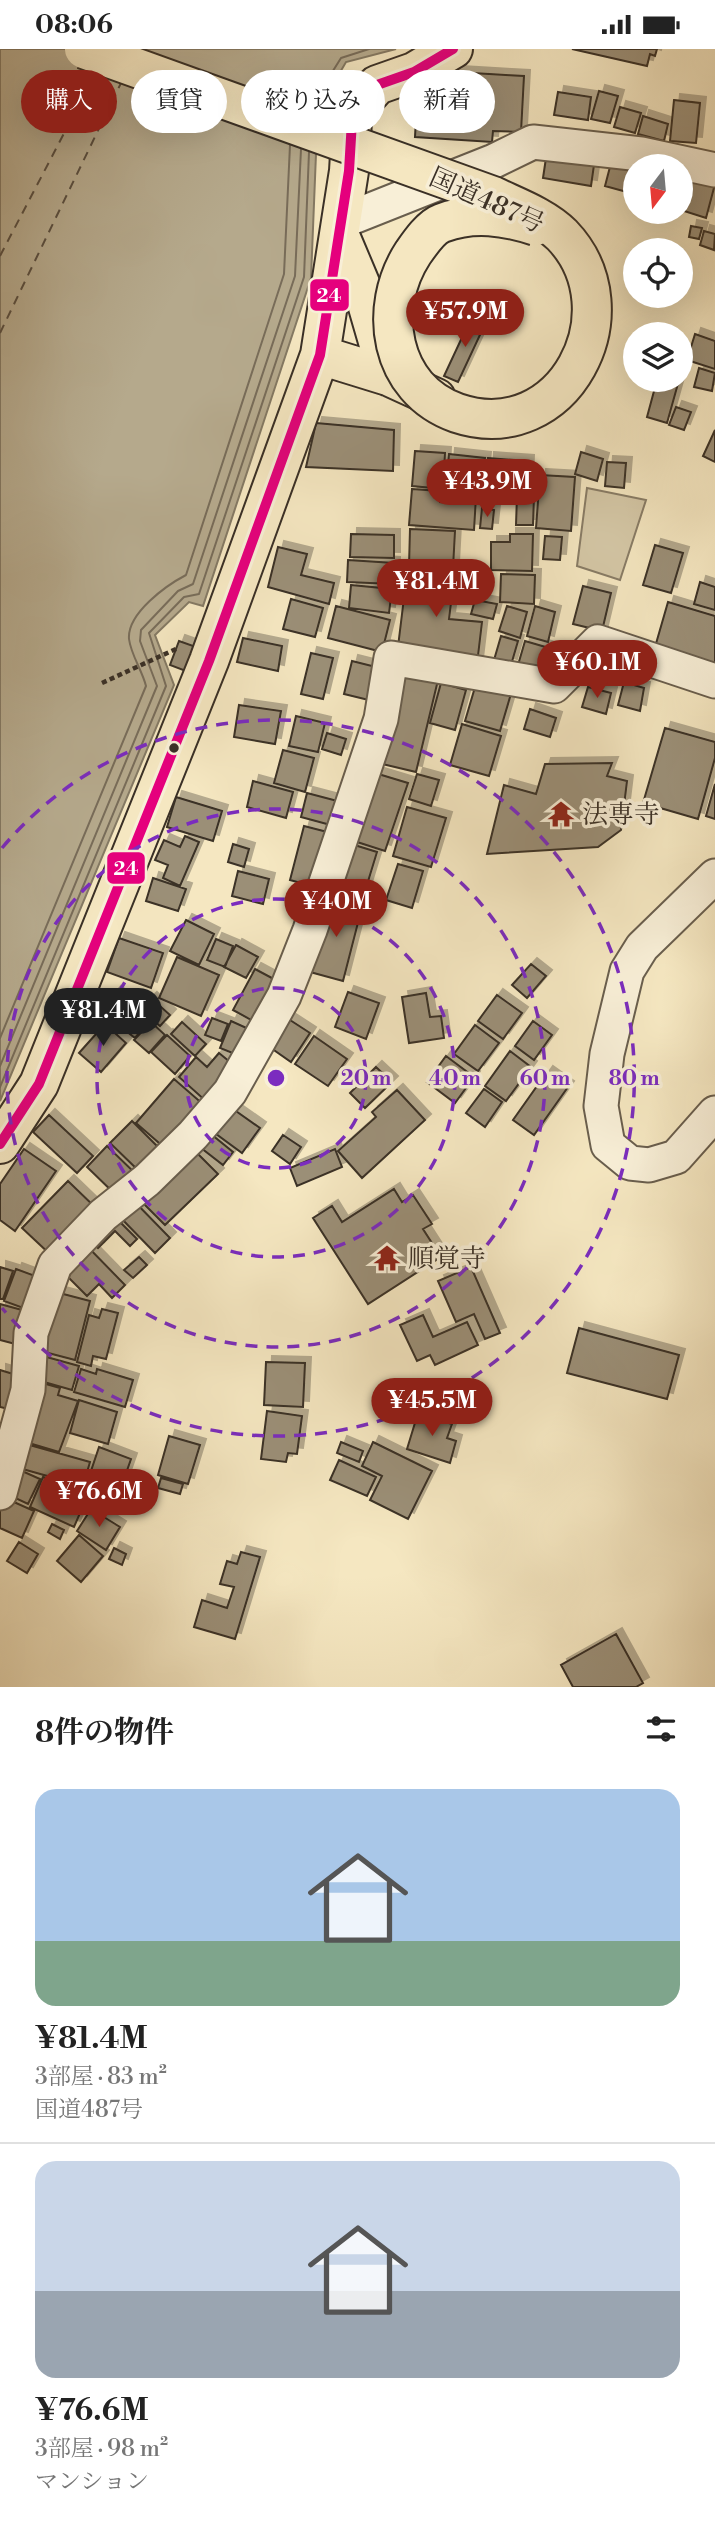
<!DOCTYPE html>
<html lang="ja">
<head>
<meta charset="utf-8">
<style>
  :root { --surface:#fff; --page:#f2f2f2; --text:#222; --muted:#767676; --line:#e0e0e0; --accent:#8f2418 }
  body { margin:0; font-family:"Libre Bodoni","Noto Serif JP",serif; background:var(--page); color:var(--text); height:100vh; display:flex; flex-direction:column; font-size:26px; white-space:nowrap }
  * { box-sizing:border-box; margin:0 }
  p { font-size:23px; color:var(--muted) }
  .icon { flex:none; width:38px; height:38px; fill:none; stroke:currentColor; stroke-width:2; stroke-linecap:round; stroke-linejoin:round }
  .map { position:relative; height:1638px; overflow:hidden }
  .drawer { display:flex; flex-direction:column; background:var(--surface); flex:1 }
  .drawer>* { flex:none }
  .hud { position:absolute; left:21px; top:21px; width:674px; height:63px; display:flex; gap:14px }
  .needle { width:46px; rotate:196deg }
  .controls { position:absolute; left:623px; top:105px; display:grid; gap:14px }
  .controls a { display:grid; place-items:center; width:70px; height:70px; border-radius:50%; background:var(--surface); box-shadow:0 7px 28px #0002; font-size:35px }
  .price { position:absolute; translate:-50% -60px; padding:0 16px; border-radius:24px; background:var(--accent); color:#fff; font-size:23px; line-height:46px; filter:drop-shadow(0 2px 4px #0008) }
  .price::after { content:''; position:absolute; left:50%; top:42px; width:21px; height:16px; margin-left:-10px; background:inherit; clip-path:polygon(0 0,100% 0,50% 100%) }
  .price.on { background:#222; color:#fff }
  ul { padding:0; list-style:none }
  li { display:grid; align-content:center; gap:14px; height:371px; padding:0 35px }
  li+li { border-top:2px solid var(--line) }
  li span { display:grid; place-items:center; height:217px; border-radius:21px; color:#555 }
  li>.icon { margin-inline-start:auto }
  span .icon { width:126px; height:126px; fill:#fffc; stroke-width:1 }
  li b { font-size:30px }
  h2 { display:flex; justify-content:space-between; align-items:center; height:84px; padding:0 35px; font-size:30px }
  .tag { padding:0 24px; border-radius:32px; background:var(--surface); box-shadow:0 7px 28px #0002; font-size:24px; line-height:63px }
  .tag.on { background:var(--accent); color:#fff }
  .status { display:flex; justify-content:space-between; align-items:center; height:49px; padding:0 35px; background:var(--surface); direction:ltr }
  .status svg { height:19px; fill:currentColor }
  .map>svg:first-child { display:block }
  .green { fill:#d5c8a7; stroke:#887c66; stroke-width:2 }
  .water { fill:#b5a98c; stroke:#847963; stroke-width:2 }
  .lines { fill:none; stroke-linecap:round; stroke-linejoin:round }
  .shore { stroke:#786c59; stroke-width:2 }
  .ferry { stroke:#594e40; stroke-width:2; stroke-dasharray:9 7; stroke-linecap:butt }
  .building { fill:#9b8f77; stroke:#3a3026; stroke-width:2; filter:url(#shadow) }
  .minor-casing { stroke:#695e4d; stroke-width:37 }
  .highway-casing { stroke:#3a3026; stroke-width:42 }
  .path { stroke:#3a3026; stroke-width:4.5; stroke-dasharray:5 3.5; stroke-linecap:butt }
  .minor { stroke:#f8efd7; stroke-width:33 }
  .highway { stroke:#f5e7c1; stroke-width:38 }
  .highway-bridge-casing { stroke:#3a3026; stroke-width:42; stroke-linecap:butt }
  .highway-bridge { stroke:#f5e7c1; stroke-width:38 }
  .bus-1-casing { stroke:#f8efd7; stroke-width:16 }
  .bus-1 { stroke:#e5007d; stroke-width:10 }
  .ring { fill:none; stroke:#7b2cbf; stroke-width:3.5; stroke-dasharray:12 9 }
  .bus-dot { fill:#3a3026; stroke:#f8efd7; stroke-width:2.5 }
  .labels { text-anchor:middle; stroke-width:7; stroke-linejoin:round; paint-order:stroke }
  .street-label { font-size:26px; fill:#3a3026; stroke:#f8efd7 }
  .poi-label { font-size:26px; fill:#3a3026; stroke:#f8efd7; text-anchor:start }
  .centre { fill:#7b2cbf; stroke:#f8efd7; stroke-width:3.5 }
  .ring-label { font-size:21px; text-anchor:middle; font-weight:bold; fill:#7b2cbf; stroke:#f8efd7; stroke-width:7; stroke-linejoin:round; paint-order:stroke }
  .line-badge { stroke:#f8efd7; stroke-width:2.5 }
  .badge-label { font-size:19px; text-anchor:middle; font-weight:bold; fill:#fff }
</style>
</head>
<body>
<div class="status"><b>08:06</b><svg viewBox="0 0 49 12"><path d="M0 12V9h3v3zM5 12V6h3v6zM10 12V3h3v9zM15 12V0h3v12zM26 1h20v11H26zM47 4h2v5h-2z"/></svg></div>
<div class="map">
<svg width="715" height="1638" viewBox="0 0 715 1638">
  <defs>
    <filter id="shadow"><feDropShadow dx="6" dy="-6" stdDeviation="0" flood-color="#0004"/></filter>
  </defs>
  <rect width="100%" height="100%" fill="#f5e7c1"/>
  <filter id="stains"><feTurbulence type="fractalNoise" baseFrequency=".00286" numOctaves="4"/><feColorMatrix values="0 0 0 0 .2 0 0 0 0 .09 0 0 0 0 .02 0 0 0 .5 -.17"/></filter>
  <radialGradient id="worn" r=".72"><stop offset=".6" stop-color="#630" stop-opacity="0"/><stop offset="1" stop-color="#630" stop-opacity=".3"/></radialGradient>
  <path class="green" d="M 587,439 L 646,451 L 620,531 L 577,517 Z"/>
  <path class="water" d="M 0,0 L 396,0 L 346,13 L 328,44 L 317,80 L 311,229 L 203,557 L 189,553 L 155,586 L 174,636 L 0,1052 Z"/>
  <g class="lines">
    <path class="shore" d="M 316,61 L 321,41 L 341,9 L 369,0
      M 0,989 L 146,637 C 142,621 131,606 129,590 C 127,564 167,536 186,526 L 284,225 L 290,96
      M 0,1017 L 157,637 L 140,592 L 141,581 L 178,542 L 193,535 L 295,227 L 301,100
      M 0,1038 L 166,637 L 149,584 L 184,548 L 199,545 L 304,228 L 309,103"/>
    <path class="ferry" d="M 0,207 L 95,25
      M 0,284 L 122,32"/>
  </g>
  <path class="building" d="M 572,0 L 657,0 L 655,7 L 650,5 L 647,17 Z
    M 456,23 L 524,27 L 521,83 L 493,82 L 492,93 L 415,88 L 417,51 Z
    M 599,42 L 618,47 L 610,74 L 591,70 Z
    M 558,43 L 591,48 L 588,71 L 554,66 Z
    M 674,51 L 700,54 L 696,94 L 670,92 Z
    M 620,58 L 641,64 L 635,84 L 614,78 Z
    M 643,67 L 668,75 L 664,92 L 638,85 Z
    M 546,109 L 594,116 L 591,137 L 543,129 Z
    M 611,114 L 635,120 L 634,145 L 605,137 Z
    M 681,126 L 715,135 L 706,169 L 681,161 Z
    M 691,177 L 702,179 L 699,190 L 689,188 Z
    M 704,182 L 715,185 L 714,201 L 700,196 Z
    M 472,267 L 486,273 L 458,333 L 444,327 Z
    M 695,285 L 715,292 L 715,320 L 687,311 Z
    M 699,319 L 715,324 L 712,342 L 694,338 Z
    M 657,331 L 679,331 L 667,374 L 647,368 Z
    M 676,358 L 691,363 L 684,381 L 669,376 Z
    M 316,374 L 394,381 L 393,422 L 306,418 Z
    M 715,381 L 715,413 L 703,407 Z
    M 415,402 L 445,404 L 443,440 L 412,437 Z
    M 581,403 L 603,410 L 597,432 L 575,425 Z
    M 449,405 L 485,409 L 481,442 L 446,438 Z
    M 488,409 L 528,412 L 527,433 L 487,431 Z
    M 607,413 L 626,414 L 624,439 L 605,437 Z
    M 540,426 L 575,428 L 571,482 L 536,479 Z
    M 412,440 L 440,442 L 440,453 L 455,454 L 456,447 L 476,448 L 474,481 L 409,476 Z
    M 517,446 L 534,447 L 533,476 L 516,476 Z
    M 482,459 L 494,461 L 492,480 L 480,479 Z
    M 410,480 L 455,482 L 453,519 L 409,517 Z
    M 351,485 L 394,486 L 394,509 L 350,508 Z
    M 510,485 L 533,485 L 532,522 L 491,521 L 491,493 L 510,493 Z
    M 545,487 L 562,488 L 560,511 L 543,510 Z
    M 655,496 L 683,504 L 671,544 L 643,536 Z
    M 278,498 L 307,505 L 301,526 L 334,534 L 329,555 L 268,538 Z
    M 348,511 L 394,514 L 393,535 L 347,533 Z
    M 408,516 L 468,523 L 468,532 L 454,530 L 449,570 L 482,573 L 477,615 L 397,606 Z
    M 501,525 L 535,526 L 534,555 L 500,553 Z
    M 700,533 L 715,538 L 715,561 L 694,555 Z
    M 351,536 L 392,540 L 389,564 L 349,559 Z
    M 583,537 L 611,544 L 602,582 L 573,575 Z
    M 291,550 L 323,559 L 315,588 L 283,580 Z
    M 475,551 L 497,555 L 493,570 L 471,565 Z
    M 668,553 L 715,567 L 715,623 L 653,605 Z
    M 336,557 L 390,571 L 382,603 L 328,589 Z
    M 507,557 L 527,563 L 520,589 L 499,582 Z
    M 535,557 L 555,563 L 548,593 L 527,587 Z
    M 501,587 L 518,592 L 511,616 L 494,611 Z
    M 243,589 L 282,597 L 278,622 L 237,613 Z
    M 179,592 L 199,599 L 191,624 L 170,616 Z
    M 525,592 L 549,599 L 542,623 L 518,616 Z
    M 311,604 L 333,609 L 323,650 L 301,645 Z
    M 352,612 L 384,620 L 377,653 L 344,645 Z
    M 399,622 L 438,631 L 416,723 L 378,714 Z
    M 478,628 L 513,638 L 500,682 L 465,672 Z
    M 624,633 L 644,639 L 640,662 L 618,656 Z
    M 441,634 L 466,641 L 455,681 L 430,674 Z
    M 588,638 L 611,644 L 606,665 L 582,658 Z
    M 239,656 L 281,662 L 275,695 L 234,688 Z
    M 530,660 L 556,669 L 550,688 L 524,680 Z
    M 296,667 L 325,674 L 318,703 L 289,697 Z
    M 462,675 L 501,687 L 489,727 L 450,716 Z
    M 665,679 L 715,693 L 715,709 L 698,770 L 643,754 Z
    M 327,684 L 346,690 L 341,706 L 322,700 Z
    M 283,701 L 314,709 L 305,743 L 274,734 Z
    M 612,714 L 607,727 L 627,732 L 621,781 L 598,798 L 487,805 L 504,736 L 536,745 L 545,715 Z
    M 375,724 L 408,734 L 385,802 L 354,792 Z
    M 417,725 L 439,731 L 431,757 L 409,750 Z
    M 253,732 L 293,743 L 286,769 L 247,758 Z
    M 715,735 L 715,770 L 706,767 Z
    M 307,744 L 345,754 L 338,778 L 301,768 Z
    M 176,748 L 222,762 L 213,792 L 167,778 Z
    M 407,758 L 446,769 L 431,818 L 393,807 Z
    M 304,777 L 339,786 L 319,839 L 290,831 Z
    M 185,787 L 199,793 L 180,837 L 163,829 L 168,816 L 155,811 L 164,791 L 180,798 Z
    M 348,794 L 377,803 L 366,839 L 337,829 Z
    M 233,795 L 249,800 L 244,818 L 228,813 Z
    M 398,815 L 423,822 L 412,859 L 386,851 Z
    M 238,822 L 269,830 L 263,855 L 232,847 Z
    M 153,829 L 186,840 L 178,862 L 146,852 Z
    M 297,839 L 317,845 L 311,866 L 291,861 Z
    M 329,849 L 362,858 L 343,932 L 310,923 Z
    M 186,871 L 214,885 L 199,916 L 170,902 Z
    M 119,889 L 163,904 L 151,939 L 107,923 Z
    M 216,890 L 233,897 L 225,918 L 207,911 Z
    M 236,896 L 258,908 L 246,929 L 224,918 Z
    M 177,908 L 219,926 L 201,967 L 159,949 Z
    M 531,915 L 546,927 L 527,949 L 512,936 Z
    M 255,920 L 285,936 L 262,977 L 233,961 Z
    M 115,943 L 150,971 L 135,989 L 100,961 Z
    M 348,943 L 379,954 L 366,990 L 335,978 Z
    M 426,944 L 430,968 L 441,967 L 444,989 L 409,994 L 402,948 Z
    M 497,946 L 522,964 L 503,990 L 478,972 Z
    M 151,949 L 170,966 L 160,977 L 140,960 Z
    M 212,969 L 228,975 L 221,992 L 205,986 Z
    M 290,971 L 310,984 L 291,1013 L 271,999 Z
    M 231,972 L 251,981 L 240,1007 L 220,999 Z
    M 533,972 L 552,986 L 534,1011 L 515,997 Z
    M 151,973 L 165,986 L 149,1004 L 134,991 Z
    M 182,973 L 206,995 L 195,1007 L 171,985 Z
    M 105,975 L 126,994 L 101,1023 L 79,1004 Z
    M 475,976 L 499,994 L 478,1022 L 454,1005 Z
    M 167,986 L 190,1007 L 175,1025 L 151,1003 Z
    M 314,987 L 347,1010 L 328,1037 L 295,1015 Z
    M 510,1002 L 531,1018 L 506,1052 L 485,1037 Z
    M 219,1004 L 241,1022 L 208,1054 L 179,1028 L 196,1008 L 207,1018 Z
    M 446,1007 L 474,1028 L 455,1054 L 427,1033 Z
    M 376,1018 L 392,1033 L 365,1059 L 350,1044 Z
    M 547,1023 L 568,1038 L 534,1086 L 513,1071 Z
    M 174,1030 L 204,1056 L 166,1100 L 136,1074 Z
    M 484,1040 L 502,1053 L 485,1078 L 466,1064 Z
    M 397,1041 L 425,1071 L 362,1129 L 338,1102 L 376,1068 L 372,1063 Z
    M 226,1055 L 260,1079 L 242,1104 L 208,1079 Z
    M 49,1066 L 93,1107 L 77,1124 L 33,1083 Z
    M 132,1072 L 162,1102 L 141,1124 L 110,1094 Z
    M 206,1081 L 233,1103 L 223,1116 L 196,1095 Z
    M 283,1086 L 301,1098 L 290,1115 L 272,1102 Z
    M 187,1094 L 218,1125 L 165,1176 L 135,1146 Z
    M 107,1097 L 138,1127 L 118,1148 L 87,1118 Z
    M 24,1100 L 56,1122 L 15,1182 L 0,1171 L 0,1135 Z
    M 335,1100 L 342,1118 L 297,1137 L 290,1119 Z
    M 68,1132 L 98,1161 L 53,1208 L 22,1179 Z
    M 394,1140 L 402,1153 L 413,1146 L 432,1175 L 423,1180 L 441,1208 L 368,1255 L 313,1169 L 332,1157 L 342,1173 Z
    M 131,1149 L 170,1189 L 155,1204 L 116,1164 Z
    M 113,1166 L 137,1190 L 130,1197 L 115,1182 L 98,1199 L 88,1190 Z
    M 84,1194 L 125,1236 L 112,1249 L 99,1235 L 87,1247 L 59,1219 Z
    M 139,1208 L 147,1216 L 133,1229 L 124,1221 Z
    M 0,1218 L 13,1222 L 3,1250 L 0,1250 Z
    M 471,1218 L 500,1284 L 485,1290 L 474,1265 L 456,1273 L 438,1232 Z
    M 16,1220 L 38,1228 L 26,1260 L 4,1252 Z
    M 48,1241 L 90,1252 L 75,1311 L 33,1300 Z
    M 0,1255 L 33,1264 L 23,1297 L 0,1291 Z
    M 102,1260 L 118,1264 L 106,1310 L 93,1307 L 91,1317 L 77,1313 L 89,1266 L 99,1269 Z
    M 423,1266 L 433,1288 L 467,1273 L 478,1296 L 435,1316 L 430,1306 L 417,1312 L 400,1276 Z
    M 579,1279 L 679,1306 L 667,1350 L 567,1324 Z
    M 43,1307 L 79,1317 L 72,1341 L 37,1331 Z
    M 266,1313 L 305,1314 L 303,1358 L 264,1356 Z
    M 81,1320 L 96,1325 L 97,1320 L 133,1331 L 125,1358 L 74,1343 Z
    M 0,1321 L 23,1328 L 13,1361 L 0,1358 Z
    M 39,1333 L 60,1339 L 58,1346 L 78,1352 L 59,1403 L 22,1392 Z
    M 79,1351 L 117,1363 L 108,1395 L 70,1384 Z
    M 267,1362 L 302,1367 L 297,1405 L 288,1404 L 286,1413 L 261,1410 Z
    M 418,1364 L 452,1375 L 447,1389 L 456,1392 L 450,1414 L 407,1400 Z
    M 169,1387 L 200,1396 L 188,1435 L 158,1426 Z
    M 341,1393 L 363,1402 L 359,1413 L 337,1404 Z
    M 373,1393 L 432,1422 L 408,1470 L 370,1451 L 382,1427 L 362,1417 Z
    M 26,1395 L 90,1413 L 83,1437 L 19,1419 Z
    M 99,1398 L 131,1410 L 123,1433 L 91,1422 Z
    M 339,1411 L 376,1428 L 367,1447 L 330,1431 Z
    M 22,1422 L 40,1430 L 28,1455 L 11,1447 Z
    M 43,1428 L 87,1448 L 74,1478 L 30,1458 Z
    M 161,1429 L 183,1435 L 180,1445 L 158,1439 Z
    M 5,1449 L 34,1462 L 22,1489 L 0,1479 L 0,1460 Z
    M 91,1460 L 120,1478 L 106,1501 L 77,1482 Z
    M 52,1475 L 64,1481 L 60,1490 L 48,1483 Z
    M 79,1486 L 103,1507 L 81,1533 L 57,1512 Z
    M 19,1493 L 38,1505 L 27,1524 L 7,1512 Z
    M 114,1499 L 126,1505 L 122,1516 L 109,1510 Z
    M 241,1503 L 260,1508 L 235,1590 L 194,1578 L 202,1551 L 227,1559 L 234,1538 L 220,1535 L 227,1512 L 237,1515 Z
    M 616,1585 L 643,1634 L 636,1638 L 573,1638 L 561,1616 Z"/>
  <g class="lines">
    <g class="minor-casing">
      <path id="minor" d="M 343,172 L 494,112 L 533,93 L 641,105 L 715,121
        M 715,827 L 642,898 L 627,922 L 607,1005 L 601,1057 L 608,1096 L 630,1114 L 649,1116 L 676,1108 L 715,1064
        M 0,1444 L 28,1341 L 31,1284 L 55,1216 L 103,1166 L 147,1131 L 193,1086 L 230,1043 L 284,947 L 310,881 L 381,670 L 391,609 L 554,637 L 598,593 L 715,632"/>
    </g>
    <g class="highway-casing">
      <path id="highway" d="M 340,187 L 364,244 L 388,327
        M 320,306 L 388,327 L 436,349
        M 0,1095 L 39,1035 L 209,612 L 320,306 L 349,122 L 352,72 L 360,55 L 377,36 L 414,23 L 453,0"/>
    </g>
    <path class="path" d="M 102,634 L 176,600"/>
    <use href="#minor" class="minor"/>
    <use href="#highway" class="highway"/>
    <g class="highway-bridge-casing">
      <path id="highway-bridge" d="M 84,0 L 493,147 C 516,158 544,168 562,186 C 635,262 564,400 457,364 C 389,340 377,259 413,204 C 420,194 431,178 442,174 C 474,162 505,167 536,177"/>
    </g>
    <use href="#highway-bridge" class="highway-bridge"/>
    <g class="bus-1-casing">
      <path id="bus-1" d="M 0,1095 L 39,1035 L 209,612 L 320,306 L 349,122 L 352,72 L 360,55 L 377,36 L 414,23 L 453,0"/>
    </g>
    <use href="#bus-1" class="bus-1"/>
  </g>
  <g class="ring">
    <circle cx="276" cy="1029" r="90"/>
    <circle cx="276" cy="1029" r="179"/>
    <circle cx="276" cy="1029" r="269"/>
    <path d="M2 799A358 358 0 1 1 2 1259"/>
  </g>
  <defs>
    <g id="temple-bare" transform="scale(2.1)"><path d="M0-6L5-2H3V0L6.5 2.5H4V6H1.5V3h-3V6H-4V2.5H-6.5L-3 0V-2H-5Z" fill="#8f2418" stroke="#f8efd7" stroke-width="2.5" paint-order="stroke"/></g>
  </defs>
  <g fill-rule="evenodd">
    <use href="#temple-bare" x="561" y="765"/>
    <use href="#temple-bare" x="387" y="1209"/>
  </g>
  <circle class="bus-dot" cx="174" cy="699" r="6"/>
  <g class="labels">
    <g class="street-label">
      <text transform="translate(487 151) rotate(24)" y="9">国道487号</text>
    </g>
    <g class="poi-label">
      <text x="582" y="774">法専寺</text>
      <text x="408" y="1218">順覚寺</text>
    </g>
  </g>
  <circle cx="276" cy="1029" r="10" class="centre"/>
  <g class="ring-label">
    <text x="366" y="1036">20 m</text>
    <text x="455" y="1036">40 m</text>
    <text x="545" y="1036">60 m</text>
    <text x="634" y="1036">80 m</text>
  </g>
  <g class="line-badge">
    <rect x="309" y="229" width="41" height="34" rx="7" fill="#e5007d"/>
    <rect x="106" y="802" width="40" height="34" rx="7" fill="#e5007d"/>
  </g>
  <g class="badge-label">
    <text x="329" y="253">24</text>
    <text x="126" y="826">24</text>
  </g>
  <rect width="100%" height="100%" filter="url(#stains)"/>
  <rect width="100%" height="100%" fill="url(#worn)"/>
</svg>
<div class="controls">
<a><svg class="needle" viewBox="-14 -14 28 28"><path d="M0-13l5 13h-10z" fill="#e53935"/><path d="M0 13l5-13h-10z" fill="#767676"/></svg></a>
<a><svg class="icon" aria-label="locate" viewBox="0 0 24 24"><circle cx="12" cy="12" r="6"/><path d="M12 2v4M12 18v4M2 12h4M18 12h4"/></svg></a>
<a><svg class="icon" aria-label="layers" viewBox="0 0 24 24"><path d="M12 4l9 5-9 5-9-5zM3 14l9 5 9-5"/></svg></a>
</div>
<b class="price" style="left:465px;top:300px">¥57.9M</b>
<b class="price" style="left:487px;top:470px">¥43.9M</b>
<b class="price" style="left:436px;top:570px">¥81.4M</b>
<b class="price" style="left:597px;top:651px">¥60.1M</b>
<b class="price" style="left:336px;top:890px">¥40M</b>
<b class="price on" style="left:103px;top:999px">¥81.4M</b>
<b class="price" style="left:432px;top:1389px">¥45.5M</b>
<b class="price" style="left:99px;top:1480px">¥76.6M</b>
<div class="hud">
<a class="tag on">購入</a>
<a class="tag">賃貸</a>
<a class="tag">絞り込み</a>
<a class="tag">新着</a>
</div>
</div>
<section class="drawer">
<h2>8件の物件<svg class="icon" aria-label="filters" viewBox="0 0 24 24"><path d="M4 7h16M4 17h16"/><circle cx="9" cy="7" r="2"/><circle cx="15" cy="17" r="2"/></svg></h2>
<ul>
<li><span style="background:linear-gradient(#a9c7e8 70%,#7fa58c 0)"><svg class="icon" aria-label="home" viewBox="0 0 24 24"><path d="M3 11l9-7 9 7M6 9v11h12V9"/></svg></span><div><b>¥81.4M</b><p>3部屋 · 83 m²</p><p>国道487号</p></div></li>
<li><span style="background:linear-gradient(#c9d6e8 60%,#9aa5b1 0)"><svg class="icon" aria-label="home" viewBox="0 0 24 24"><path d="M3 11l9-7 9 7M6 9v11h12V9"/></svg></span><div><b>¥76.6M</b><p>3部屋 · 98 m²</p><p>マンション</p></div></li>
</ul>
</section>
</body>
</html>
